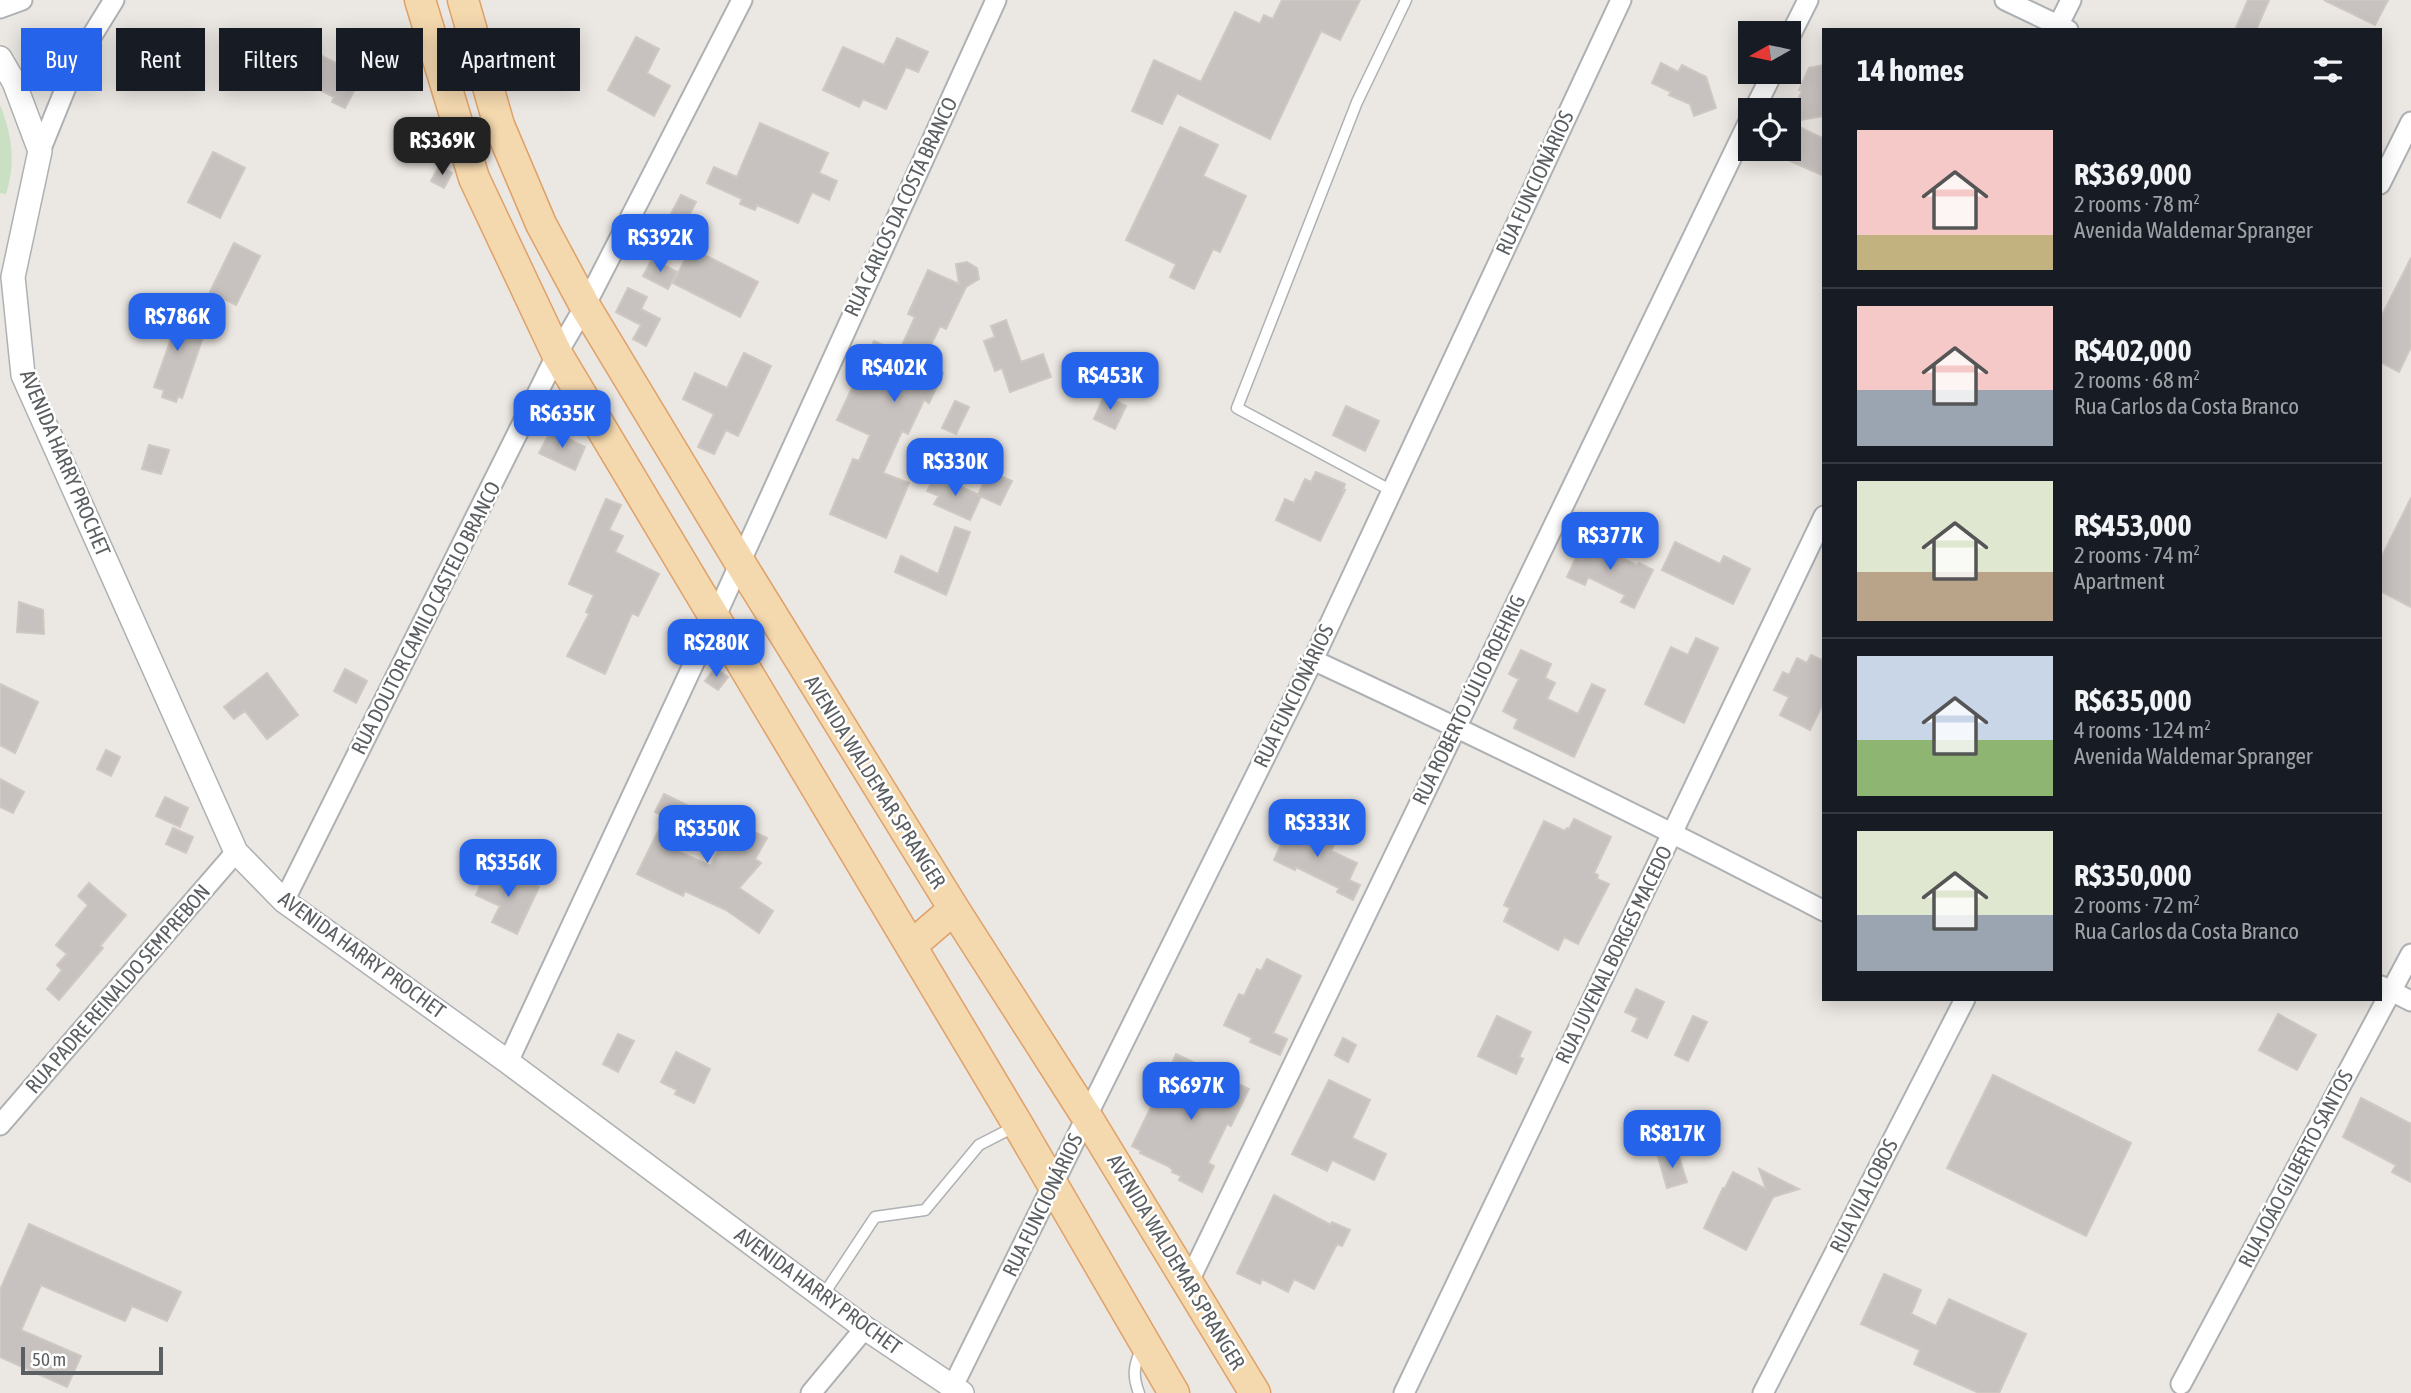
<!DOCTYPE html>
<html lang="en">
<head>
<meta charset="utf-8">
<style>
  :root { --surface:#171b24; --page:#20242c; --text:#f1f3f6; --muted:#9ea1a6; --line:#363941; --accent:#2563eb }
  body { margin:0; font-family:"Asap Condensed",sans-serif; background:var(--page); color:var(--text); height:100vh; display:flex; flex-direction:column; font-size:26px; white-space:nowrap }
  * { box-sizing:border-box; margin:0 }
  p { font-size:23px; color:var(--muted) }
  .icon { flex:none; width:38px; height:38px; fill:none; stroke:currentColor; stroke-width:2; stroke-linecap:round; stroke-linejoin:round }
  .map { position:relative; flex:1; overflow:hidden }
  .panel { position:absolute; left:1822px; top:28px; width:560px; height:973px; display:flex; flex-direction:column; background:var(--surface); border-radius:0px; box-shadow:0 4px 18px #0003 }
  .panel>* { flex:none }
  .guide { position:absolute; left:21px; top:28px; width:665px; height:63px; display:flex; gap:14px }
  .needle { width:46px; rotate:261deg }
  .buttons { position:absolute; left:1738px; top:21px; display:grid; gap:14px }
  .buttons a { display:grid; place-items:center; width:63px; height:63px; border-radius:0px; background:var(--surface); box-shadow:0 4px 18px #0003; font-size:35px }
  .scale { position:absolute; left:21px; bottom:18px; width:142px; box-sizing:border-box; padding-left:7px; border:4px solid #5b5f61; border-top:0; font-size:19px; line-height:24px; white-space:nowrap; color:#5b5f61; -webkit-text-stroke:5px #fff; paint-order:stroke }
  .price { position:absolute; translate:-50% -60px; padding:0 16px; border-radius:14px; background:var(--accent); color:#fff; font-size:23px; line-height:46px; filter:drop-shadow(0 2px 4px #0008) }
  .price::after { content:''; position:absolute; left:50%; top:42px; width:21px; height:16px; margin-left:-10px; background:inherit; clip-path:polygon(0 0,100% 0,50% 100%) }
  .price.selected { background:#222; color:#fff }
  ul { padding:0; list-style:none }
  li { display:flex; align-items:center; gap:21px; height:175px; padding:0 35px }
  li+li { border-top:2px solid var(--line) }
  li span { display:grid; place-items:center; flex:none; width:196px; height:140px; border-radius:0px; color:#555 }
  li>.icon { margin-inline-start:auto }
  span .icon { width:84px; height:84px; fill:#fffc; stroke-width:1 }
  li b { font-size:30px }
  h2 { display:flex; justify-content:space-between; align-items:center; height:84px; padding:0 35px; font-size:30px }
  .tag { padding:0 24px; border-radius:0px; background:var(--surface); box-shadow:0 4px 18px #0003; font-size:24px; line-height:63px }
  .tag.selected { background:var(--accent); color:#fff }
  .map>svg:first-child { display:block }
  .green { fill:#c9e0c2 }
  .building { fill:#c7c2bf; stroke:#cfc8c2; stroke-width:2 }
  .lines { fill:none; stroke-linecap:round; stroke-linejoin:round }
  .service-casing { stroke:#aeb1b3; stroke-width:13 }
  .minor-casing { stroke:#aeb1b3; stroke-width:23 }
  .tertiary-casing { stroke:#aeb1b3; stroke-width:26 }
  .primary-casing { stroke:#dfa168; stroke-width:33 }
  .service { stroke:#fff; stroke-width:10 }
  .minor { stroke:#fff; stroke-width:19 }
  .tertiary { stroke:#fff; stroke-width:23 }
  .primary { stroke:#f4d8ae; stroke-width:30 }
  .labels { text-anchor:middle; stroke-width:5; stroke-linejoin:round; paint-order:stroke }
  .street-label { font-size:21px; fill:#5b5f61; stroke:#fff }
</style>
</head>
<body>
<div class="map">
<svg width="2411" height="1393" viewBox="0 0 2411 1393">
  <rect width="100%" height="100%" fill="#ebe7e2"/>
  <path class="green" d="M 0,105 C 12,135 16,162 6,194 L 0,193 Z"/>
  <path class="building" d="M 1282,0 L 1360,0 L 1340,40 L 1321,31 L 1270,139 L 1177,93 L 1162,124 L 1132,111 L 1154,60 L 1201,82 L 1235,12 L 1260,24 L 1264,15 L 1273,19 Z
    M 2248,0 L 2269,0 L 2256,30 L 2235,30 Z
    M 2324,0 L 2388,0 L 2375,25 Z
    M 636,37 L 659,49 L 647,73 L 670,86 L 654,116 L 608,90 Z
    M 286,38 L 362,76 L 345,108 L 332,102 L 334,97 L 297,78 L 295,83 L 270,70 Z
    M 897,38 L 928,52 L 918,72 L 906,67 L 886,109 L 863,99 L 859,107 L 823,90 L 843,47 L 884,65 Z
    M 1661,63 L 1678,72 L 1682,65 L 1706,77 L 1716,108 L 1694,116 L 1690,104 L 1669,95 L 1671,92 L 1652,83 Z
    M 1824,65 L 1824,116 L 1789,122 L 1824,139 L 1824,176 L 1788,160 L 1788,119 L 1802,91 L 1799,90 L 1809,68 Z
    M 760,123 L 828,153 L 819,173 L 837,181 L 829,200 L 812,192 L 798,223 L 757,205 L 755,210 L 740,204 L 742,199 L 707,183 L 714,167 L 737,177 Z
    M 1180,127 L 1218,145 L 1203,176 L 1246,196 L 1220,252 L 1213,249 L 1194,289 L 1170,277 L 1176,264 L 1126,240 Z
    M 213,152 L 245,168 L 220,218 L 188,202 Z
    M 439,166 L 452,173 L 444,188 L 431,181 Z
    M 681,195 L 696,202 L 682,229 L 667,221 Z
    M 234,243 L 260,256 L 236,305 L 210,292 Z
    M 691,248 L 758,282 L 740,317 L 673,283 Z
    M 2411,258 L 2411,347 L 2399,372 L 2380,362 L 2380,319 Z
    M 652,259 L 677,272 L 668,289 L 643,276 Z
    M 967,262 L 977,268 L 979,279 L 966,287 L 946,329 L 940,326 L 922,364 L 943,373 L 929,403 L 924,400 L 908,434 L 902,431 L 883,473 L 909,483 L 886,538 L 830,514 L 853,459 L 859,461 L 870,435 L 837,420 L 874,341 L 899,352 L 915,317 L 908,314 L 928,270 L 959,284 L 956,264 Z
    M 628,288 L 647,297 L 641,309 L 660,319 L 646,346 L 633,339 L 641,325 L 616,312 Z
    M 157,310 L 206,328 L 182,398 L 178,396 L 176,402 L 162,397 L 164,390 L 154,387 L 171,339 L 148,332 Z
    M 1006,320 L 1021,362 L 1043,354 L 1051,377 L 1010,392 L 1002,368 L 995,371 L 984,341 L 995,337 L 991,326 Z
    M 744,353 L 771,366 L 738,436 L 726,430 L 714,454 L 698,447 L 714,414 L 683,399 L 695,373 L 727,388 Z
    M 1104,396 L 1126,406 L 1115,429 L 1094,419 Z
    M 955,401 L 969,407 L 956,434 L 942,428 Z
    M 1346,406 L 1379,421 L 1365,451 L 1333,435 Z
    M 551,430 L 585,447 L 575,470 L 539,453 Z
    M 149,445 L 169,450 L 161,474 L 142,469 Z
    M 989,471 L 1012,481 L 1000,505 L 978,495 Z
    M 1316,472 L 1345,484 L 1343,490 L 1345,490 L 1320,541 L 1276,520 L 1285,499 L 1294,503 L 1305,479 L 1311,482 Z
    M 934,477 L 948,484 L 949,481 L 981,496 L 970,520 L 934,504 L 939,496 L 927,491 Z
    M 2411,498 L 2411,607 L 2380,591 L 2380,560 Z
    M 606,499 L 621,505 L 609,530 L 623,536 L 615,552 L 659,574 L 638,616 L 632,613 L 605,674 L 567,656 L 589,614 L 586,612 L 594,595 L 569,584 Z
    M 955,527 L 970,532 L 946,595 L 895,572 L 901,556 L 938,574 Z
    M 1584,540 L 1637,565 L 1639,563 L 1653,570 L 1634,608 L 1621,602 L 1625,595 L 1588,577 L 1585,585 L 1567,577 Z
    M 1675,542 L 1720,564 L 1724,556 L 1750,569 L 1733,604 L 1662,570 Z
    M 19,602 L 43,610 L 44,634 L 17,632 Z
    M 1696,638 L 1718,648 L 1684,723 L 1645,704 L 1671,647 L 1688,655 Z
    M 1521,650 L 1551,664 L 1545,678 L 1555,683 L 1547,699 L 1578,714 L 1592,684 L 1605,690 L 1574,757 L 1514,728 L 1518,719 L 1503,711 L 1519,679 L 1509,674 Z
    M 1811,655 L 1824,661 L 1824,702 L 1810,730 L 1780,715 L 1789,697 L 1774,690 L 1783,672 L 1789,675 L 1797,658 L 1807,663 Z
    M 715,668 L 728,677 L 718,690 L 705,681 Z
    M 345,669 L 367,681 L 356,703 L 334,691 Z
    M 267,673 L 298,715 L 267,739 L 245,711 L 234,719 L 224,707 Z
    M 0,684 L 38,702 L 15,753 L 0,745 Z
    M 106,750 L 120,757 L 111,776 L 97,769 Z
    M 0,779 L 24,792 L 13,813 L 0,807 Z
    M 664,794 L 695,809 L 675,850 L 711,866 L 732,821 L 767,838 L 755,859 L 761,863 L 739,888 L 773,911 L 759,933 L 726,910 L 685,891 L 683,896 L 637,874 L 665,817 L 655,812 Z
    M 165,797 L 188,808 L 180,827 L 156,816 Z
    M 1574,819 L 1611,837 L 1594,873 L 1598,875 L 1597,879 L 1609,884 L 1578,944 L 1564,937 L 1558,950 L 1504,921 L 1510,908 L 1504,905 L 1544,821 L 1565,831 L 1567,828 L 1569,829 Z
    M 1287,822 L 1334,845 L 1331,851 L 1357,863 L 1349,880 L 1360,885 L 1353,900 L 1337,892 L 1339,888 L 1296,867 L 1295,870 L 1274,860 L 1283,840 L 1280,838 Z
    M 173,828 L 193,837 L 186,853 L 166,844 Z
    M 487,871 L 511,882 L 514,875 L 539,887 L 517,934 L 492,922 L 500,906 L 476,895 Z
    M 89,883 L 126,915 L 100,946 L 103,948 L 59,1000 L 47,989 L 62,970 L 57,965 L 67,954 L 56,945 L 88,905 L 78,896 Z
    M 1267,959 L 1301,976 L 1273,1033 L 1287,1039 L 1280,1055 L 1250,1042 L 1252,1038 L 1224,1025 L 1239,994 L 1244,996 L 1257,969 L 1261,971 Z
    M 1636,989 L 1664,1002 L 1647,1038 L 1632,1031 L 1638,1018 L 1625,1012 Z
    M 2278,1014 L 2316,1035 L 2297,1070 L 2259,1050 Z
    M 1497,1016 L 1531,1032 L 1519,1057 L 1523,1059 L 1516,1074 L 1478,1056 Z
    M 1693,1016 L 1707,1022 L 1688,1061 L 1675,1055 Z
    M 618,1034 L 634,1041 L 618,1072 L 603,1064 Z
    M 1343,1038 L 1356,1045 L 1348,1062 L 1335,1055 Z
    M 676,1052 L 710,1069 L 694,1103 L 675,1094 L 677,1090 L 661,1082 Z
    M 1176,1054 L 1249,1089 L 1231,1126 L 1227,1124 L 1208,1163 L 1214,1166 L 1202,1192 L 1179,1180 L 1181,1176 L 1172,1172 L 1173,1170 L 1168,1166 L 1140,1153 L 1141,1151 L 1132,1146 L 1153,1103 L 1161,1108 L 1178,1071 L 1170,1068 Z
    M 1993,1075 L 2131,1143 L 2086,1236 L 1947,1168 Z
    M 1329,1080 L 1370,1100 L 1352,1138 L 1386,1154 L 1374,1180 L 1332,1160 L 1327,1171 L 1292,1154 Z
    M 2361,1098 L 2411,1124 L 2411,1182 L 2392,1172 L 2396,1165 L 2343,1137 Z
    M 1677,1151 L 1687,1182 L 1667,1188 L 1658,1157 Z
    M 1759,1169 L 1799,1189 L 1773,1197 L 1746,1250 L 1704,1228 L 1723,1188 L 1725,1188 L 1733,1172 L 1766,1189 Z
    M 1274,1195 L 1331,1225 L 1332,1222 L 1350,1230 L 1342,1246 L 1337,1244 L 1314,1289 L 1294,1279 L 1288,1292 L 1262,1279 L 1260,1284 L 1237,1273 Z
    M 29,1224 L 181,1292 L 167,1321 L 132,1306 L 125,1321 L 41,1285 L 21,1330 L 81,1356 L 67,1387 L 0,1357 L 0,1290 Z
    M 1884,1274 L 1921,1290 L 1911,1314 L 1936,1326 L 1949,1299 L 2026,1334 L 1999,1393 L 1979,1393 L 1914,1364 L 1920,1350 L 1861,1324 Z"/>
  <g class="lines">
    <g class="service-casing">
      <path id="service" d="M 1392,491 L 1237,408 L 1357,102 L 1406,0
        M 822,1297 L 875,1217 L 925,1210 L 979,1145 L 1016,1126
        M 1139,1393 C 1132,1375 1134,1365 1142,1347"/>
    </g>
    <g class="minor-casing">
      <path id="minor" d="M 2005,0 L 2068,30
        M 0,8 L 22,0
        M 2056,30 L 2071,0
        M 1788,40 L 1808,0
        M 1754,110 L 1773,72
        M 40,151 L 77,60 L 114,0
        M 2380,184 L 2411,122
        M 1313,660 C 1485,740 1655,823 1824,911
        M 284,901 L 557,354 L 585,306 L 742,0
        M 2381,986 L 2411,1001
        M 508,1062 L 714,620 L 996,0
        M 0,1125 L 236,852
        M 1189,1281 L 1750,119
        M 2181,1384 L 2411,954
        M 953,1386 L 1313,660 L 1621,0
        M 811,1393 L 865,1328
        M 1404,1393 L 1824,516
        M 1763,1393 L 1965,999"/>
    </g>
    <g class="tertiary-casing">
      <path id="tertiary" d="M 0,58 L 14,82 L 40,151 L 13,277 L 23,375 L 236,852 L 284,901 L 508,1062 L 865,1328 L 962,1393"/>
    </g>
    <g class="primary-casing">
      <path id="primary" d="M 420,0 L 474,178 L 557,354 L 1018,1125 L 1174,1393
        M 463,0 L 499,125 L 541,224 L 585,306 L 739,561 L 954,909 L 1087,1117 L 1255,1393
        M 911,946 L 954,909"/>
    </g>
    <use href="#service" class="service"/>
    <use href="#minor" class="minor"/>
    <use href="#tertiary" class="tertiary"/>
    <use href="#primary" class="primary"/>
  </g>
  <g class="labels">
    <g class="street-label">
      <text transform="translate(1535 183) rotate(-65)" y="7">RUA FUNCIONÁRIOS</text>
      <text transform="translate(901 207) rotate(-65)" y="7">RUA CARLOS DA COSTA BRANCO</text>
      <text transform="translate(65 463) rotate(67)" y="7">AVENIDA HARRY PROCHET</text>
      <text transform="translate(426 618) rotate(-63)" y="7">RUA DOUTOR CAMILO CASTELO BRANCO</text>
      <text transform="translate(1294 696) rotate(-64)" y="7">RUA FUNCIONÁRIOS</text>
      <text transform="translate(1469 700) rotate(-64)" y="7">RUA ROBERTO JÚLIO ROEHRIG</text>
      <text transform="translate(875 782) rotate(58)" y="7">AVENIDA WALDEMAR SPRANGER</text>
      <text transform="translate(362 955) rotate(36)" y="7">AVENIDA HARRY PROCHET</text>
      <text transform="translate(1614 955) rotate(-64)" y="7">RUA JUVENAL BORGES MACEDO</text>
      <text transform="translate(118 989) rotate(-49)" y="7">RUA PADRE REINALDO SEMPREBON</text>
      <text transform="translate(2296 1169) rotate(-62)" y="7">RUA JOÃO GILBERTO SANTOS</text>
      <text transform="translate(1864 1196) rotate(-63)" y="7">RUA VILA LOBOS</text>
      <text transform="translate(1043 1205) rotate(-64)" y="7">RUA FUNCIONÁRIOS</text>
      <text transform="translate(1176 1262) rotate(59)" y="7">AVENIDA WALDEMAR SPRANGER</text>
      <text transform="translate(818 1291) rotate(36)" y="7">AVENIDA HARRY PROCHET</text>
    </g>
  </g>
</svg>
<div class="buttons">
<a><svg class="needle" viewBox="-14 -14 28 28"><path d="M0-13l5 13h-10z" fill="#e53935"/><path d="M0 13l5-13h-10z" fill="#9ea1a6"/></svg></a>
<a><svg class="icon" aria-label="locate" viewBox="0 0 24 24"><circle cx="12" cy="12" r="6"/><path d="M12 2v4M12 18v4M2 12h4M18 12h4"/></svg></a>
</div>
<div class="scale">50 m</div>
<b class="price selected" style="left:442px;top:177px">R$369K</b>
<b class="price" style="left:660px;top:274px">R$392K</b>
<b class="price" style="left:177px;top:353px">R$786K</b>
<b class="price" style="left:894px;top:404px">R$402K</b>
<b class="price" style="left:1110px;top:412px">R$453K</b>
<b class="price" style="left:562px;top:450px">R$635K</b>
<b class="price" style="left:955px;top:498px">R$330K</b>
<b class="price" style="left:1610px;top:572px">R$377K</b>
<b class="price" style="left:716px;top:679px">R$280K</b>
<b class="price" style="left:1317px;top:859px">R$333K</b>
<b class="price" style="left:707px;top:865px">R$350K</b>
<b class="price" style="left:508px;top:899px">R$356K</b>
<b class="price" style="left:1191px;top:1122px">R$697K</b>
<b class="price" style="left:1672px;top:1170px">R$817K</b>
<div class="guide">
<a class="tag selected">Buy</a>
<a class="tag">Rent</a>
<a class="tag">Filters</a>
<a class="tag">New</a>
<a class="tag">Apartment</a>
</div>
<section class="panel">
<h2>14 homes<svg class="icon" aria-label="filters" viewBox="0 0 24 24"><path d="M4 7h16M4 17h16"/><circle cx="9" cy="7" r="2"/><circle cx="15" cy="17" r="2"/></svg></h2>
<ul>
<li><span style="background:linear-gradient(#f6c9c9 75%,#c2b280 0)"><svg class="icon" aria-label="home" viewBox="0 0 24 24"><path d="M3 11l9-7 9 7M6 9v11h12V9"/></svg></span><div><b>R$369,000</b><p>2 rooms · 78 m²</p><p>Avenida Waldemar Spranger</p></div></li>
<li><span style="background:linear-gradient(#f6c9c9 60%,#9aa5b1 0)"><svg class="icon" aria-label="home" viewBox="0 0 24 24"><path d="M3 11l9-7 9 7M6 9v11h12V9"/></svg></span><div><b>R$402,000</b><p>2 rooms · 68 m²</p><p>Rua Carlos da Costa Branco</p></div></li>
<li><span style="background:linear-gradient(#dfe7d0 65%,#b9a48a 0)"><svg class="icon" aria-label="home" viewBox="0 0 24 24"><path d="M3 11l9-7 9 7M6 9v11h12V9"/></svg></span><div><b>R$453,000</b><p>2 rooms · 74 m²</p><p>Apartment</p></div></li>
<li><span style="background:linear-gradient(#c9d6e8 60%,#8fb573 0)"><svg class="icon" aria-label="home" viewBox="0 0 24 24"><path d="M3 11l9-7 9 7M6 9v11h12V9"/></svg></span><div><b>R$635,000</b><p>4 rooms · 124 m²</p><p>Avenida Waldemar Spranger</p></div></li>
<li><span style="background:linear-gradient(#dfe7d0 60%,#9aa5b1 0)"><svg class="icon" aria-label="home" viewBox="0 0 24 24"><path d="M3 11l9-7 9 7M6 9v11h12V9"/></svg></span><div><b>R$350,000</b><p>2 rooms · 72 m²</p><p>Rua Carlos da Costa Branco</p></div></li>
</ul>
</section>
</div>
</body>
</html>
